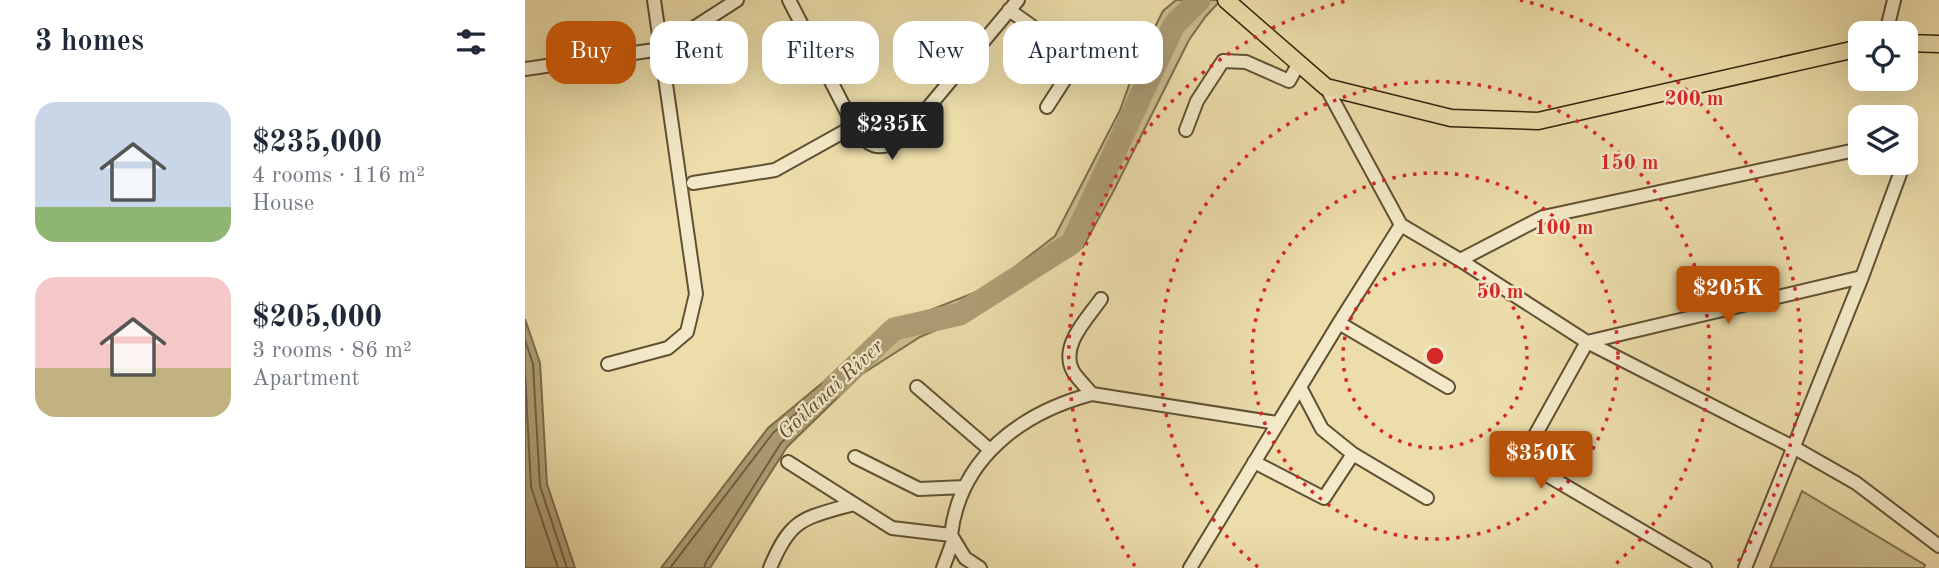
<!DOCTYPE html>
<html lang="en">
<head>
<meta charset="utf-8">
<style>
  :root { --surface:#fff; --page:#f2f2f3; --text:#1f2937; --muted:#747a83; --accent:#b45309 }
  body { margin:0; font-family:"Old Standard TT",serif; background:var(--page); color:var(--text); height:100vh; display:flex; flex-direction:column; font-size:26px; white-space:nowrap }
  * { box-sizing:border-box; margin:0 }
  p { font-size:23px; color:var(--muted) }
  .icon { flex:none; width:38px; height:38px; fill:none; stroke:currentColor; stroke-width:2; stroke-linecap:round; stroke-linejoin:round }
  .map { position:relative; flex:1; overflow:hidden }
  .details { display:flex; flex-direction:column; background:var(--surface); width:525px }
  .details>* { flex:none }
  .top-card { position:absolute; left:21px; top:21px; width:665px; height:63px; display:flex; gap:14px }
  .controls { position:absolute; left:1323px; top:21px; display:grid; gap:14px }
  .controls a { display:grid; place-items:center; width:70px; height:70px; border-radius:14px; background:var(--surface); box-shadow:0 7px 28px #0002; font-size:35px }
  .price { position:absolute; translate:-50% -60px; padding:0 16px; border-radius:7px; background:var(--accent); color:#fff; font-size:23px; line-height:46px; filter:drop-shadow(0 2px 4px #0008) }
  .price::after { content:''; position:absolute; left:50%; top:42px; width:21px; height:16px; margin-left:-10px; background:inherit; clip-path:polygon(0 0,100% 0,50% 100%) }
  .price.active { background:#222; color:#fff }
  ul { padding:0; list-style:none }
  li { display:flex; align-items:center; gap:21px; height:175px; padding:0 35px }
  li span { display:grid; place-items:center; flex:none; width:196px; height:140px; border-radius:21px; color:#555 }
  li>.icon { margin-inline-start:auto }
  span .icon { width:84px; height:84px; fill:#fffc; stroke-width:1 }
  li b { font-size:30px }
  h2 { display:flex; justify-content:space-between; align-items:center; height:84px; padding:0 35px; font-size:30px }
  .tag { padding:0 24px; border-radius:21px; background:var(--surface); box-shadow:0 7px 28px #0002; font-size:24px; line-height:63px }
  .tag.active { background:var(--accent); color:#fff }
  main { display:flex; flex:1; min-height:0 }
  .map>svg:first-child { display:block }
  .green { fill:#ccbd8f; stroke:#7f704d; stroke-width:2 }
  .water { fill:#ad9d74; stroke:#7c6c4a; stroke-width:2 }
  .lines { fill:none; stroke-linecap:round; stroke-linejoin:round }
  .shore { stroke:#706040; stroke-width:2 }
  .river { stroke:#ad9d74; stroke-width:23 }
  .minor-casing { stroke:#605133; stroke-width:16 }
  .major-casing { stroke:#32220b; stroke-width:19 }
  .minor { stroke:#f3e9c8; stroke-width:12 }
  .major { stroke:#ecddaa; stroke-width:16 }
  .ring { fill:none; stroke:#d62828; stroke-width:3.5; stroke-dasharray:3.5 7 }
  .labels { text-anchor:middle; stroke-width:5; stroke-linejoin:round; paint-order:stroke }
  .water-label { font-size:21px; font-style:italic; fill:#5d4d30; stroke:#f3e9c8 }
  .centre { fill:#d62828; stroke:#f3e9c8; stroke-width:3.5 }
  .ring-label { font-size:21px; text-anchor:middle; font-weight:bold; fill:#d62828; stroke:#f3e9c8; stroke-width:5; stroke-linejoin:round; paint-order:stroke }
</style>
</head>
<body>
<main>
<section class="details">
<h2>3 homes<svg class="icon" aria-label="filters" viewBox="0 0 24 24"><path d="M4 7h16M4 17h16"/><circle cx="9" cy="7" r="2"/><circle cx="15" cy="17" r="2"/></svg></h2>
<ul>
<li><span style="background:linear-gradient(#c9d6e8 75%,#8fb573 0)"><svg class="icon" aria-label="home" viewBox="0 0 24 24"><path d="M3 11l9-7 9 7M6 9v11h12V9"/></svg></span><div><b>$235,000</b><p>4 rooms · 116 m²</p><p>House</p></div></li>
<li><span style="background:linear-gradient(#f6c9c9 65%,#c2b280 0)"><svg class="icon" aria-label="home" viewBox="0 0 24 24"><path d="M3 11l9-7 9 7M6 9v11h12V9"/></svg></span><div><b>$205,000</b><p>3 rooms · 86 m²</p><p>Apartment</p></div></li>
</ul>
</section>
<div class="map">
<svg width="1414" height="568" viewBox="0 0 1414 568">
  <rect width="100%" height="100%" fill="#ecddaa"/>
  <filter id="stains"><feTurbulence type="fractalNoise" baseFrequency=".00286" numOctaves="4"/><feColorMatrix values="0 0 0 0 .2 0 0 0 0 .09 0 0 0 0 .02 0 0 0 .5 -.17"/></filter>
  <radialGradient id="worn" r=".72"><stop offset=".6" stop-color="#630" stop-opacity="0"/><stop offset="1" stop-color="#630" stop-opacity=".3"/></radialGradient>
  <path class="green" d="M 651,0 L 696,0 L 681,16 L 664,40 L 588,192 L 558,247 L 457,310 L 395,337 L 337,374 L 325,360 L 362,327 L 464,287 L 530,236 L 595,110 L 612,63 L 638,11 Z
    M 1277,491 L 1400,565 L 1399,568 L 1245,568 Z"/>
  <path class="water" d="M 0,319 L 15,363 L 22,484 L 50,568 L 0,568 Z
    M 325,360 L 337,374 L 262,447 L 185,568 L 136,568 L 243,428 Z"/>
  <g class="lines">
    <path class="shore" d="M 0,340 L 8,364 L 15,486 L 42,568
      M 0,373 L 6,487 L 33,568
      M 145,568 L 248,433 L 310,381 L 314,381 L 315,386 L 256,443 L 181,562 L 179,568"/>
    <path class="river" d="M 308,387 L 369,329 L 435,314 L 547,243 L 649,25 L 674,0"/>
    <g class="minor-casing">
      <path id="minor" d="M 264,0 L 329,126 C 342,147 353,152 376,140 L 493,0
        M 484,10 L 553,59 L 522,107
        M 1361,33 L 1369,0
        M 0,69 L 136,49 L 129,0
        M 661,130 L 672,101 L 698,61 L 721,62 L 764,81 L 774,63
        M 1381,147 L 1385,149 L 1381,159
        M 168,183 L 250,170 L 329,126
        M 876,225 L 935,260 L 1062,342 L 1268,447 L 1331,483 L 1414,546
        M 935,260 L 1018,217 L 1335,149
        M 814,323 L 923,387
        M 83,364 L 143,348 L 162,332 L 171,294 L 136,49 L 212,0
        M 392,387 L 464,449
        M 775,387 L 797,429 L 828,454 L 902,498
        M 567,394 C 561,387 554,380 549,373 C 533,347 562,319 576,299
        M 330,457 L 394,489 L 440,487
        M 263,462 L 367,528 L 426,535
        M 729,462 L 799,498 L 828,454
        M 245,568 C 266,517 278,519 328,504
        M 418,568 L 428,541
        M 455,568 L 440,558 L 426,535 C 435,458 496,413 567,394 L 752,423
        M 665,568 L 814,323 L 876,225 L 801,87
        M 1180,568 L 1015,471 L 1008,439 L 1062,342 L 1337,277
        M 1220,568 L 1337,277 L 1379,163"/>
    </g>
    <g class="major-casing">
      <path id="major" d="M 701,0 L 801,87 L 926,118 L 1013,121 L 1335,48
        M 1381,43 L 1414,44"/>
    </g>
    <use href="#minor" class="minor"/>
    <use href="#major" class="major"/>
  </g>
  <g class="ring">
    <circle cx="910" cy="356" r="92"/>
    <circle cx="910" cy="356" r="183"/>
    <path d="M733 567A275 275 0 1 1 1087 567"/>
    <path d="M610 566A366 366 0 0 1 825 0M995 0A366 366 0 0 1 1210 566"/>
  </g>
  <g class="labels">
    <g class="water-label">
      <text transform="translate(305 389) rotate(-43)" y="7">Goilanai River</text>
    </g>
  </g>
  <circle cx="910" cy="356" r="10" class="centre"/>
  <g class="ring-label">
    <text x="1169" y="105">200 m</text>
    <text x="1104" y="169">150 m</text>
    <text x="1039" y="234">100 m</text>
    <text x="975" y="298">50 m</text>
  </g>
  <rect width="100%" height="100%" filter="url(#stains)"/>
  <rect width="100%" height="100%" fill="url(#worn)"/>
</svg>
<div class="controls">
<a><svg class="icon" aria-label="locate" viewBox="0 0 24 24"><circle cx="12" cy="12" r="6"/><path d="M12 2v4M12 18v4M2 12h4M18 12h4"/></svg></a>
<a><svg class="icon" aria-label="layers" viewBox="0 0 24 24"><path d="M12 4l9 5-9 5-9-5zM3 14l9 5 9-5"/></svg></a>
</div>
<b class="price active" style="left:367px;top:162px">$235K</b>
<b class="price" style="left:1203px;top:326px">$205K</b>
<b class="price" style="left:1016px;top:491px">$350K</b>
<div class="top-card">
<a class="tag active">Buy</a>
<a class="tag">Rent</a>
<a class="tag">Filters</a>
<a class="tag">New</a>
<a class="tag">Apartment</a>
</div>
</div>
</main>
</body>
</html>
